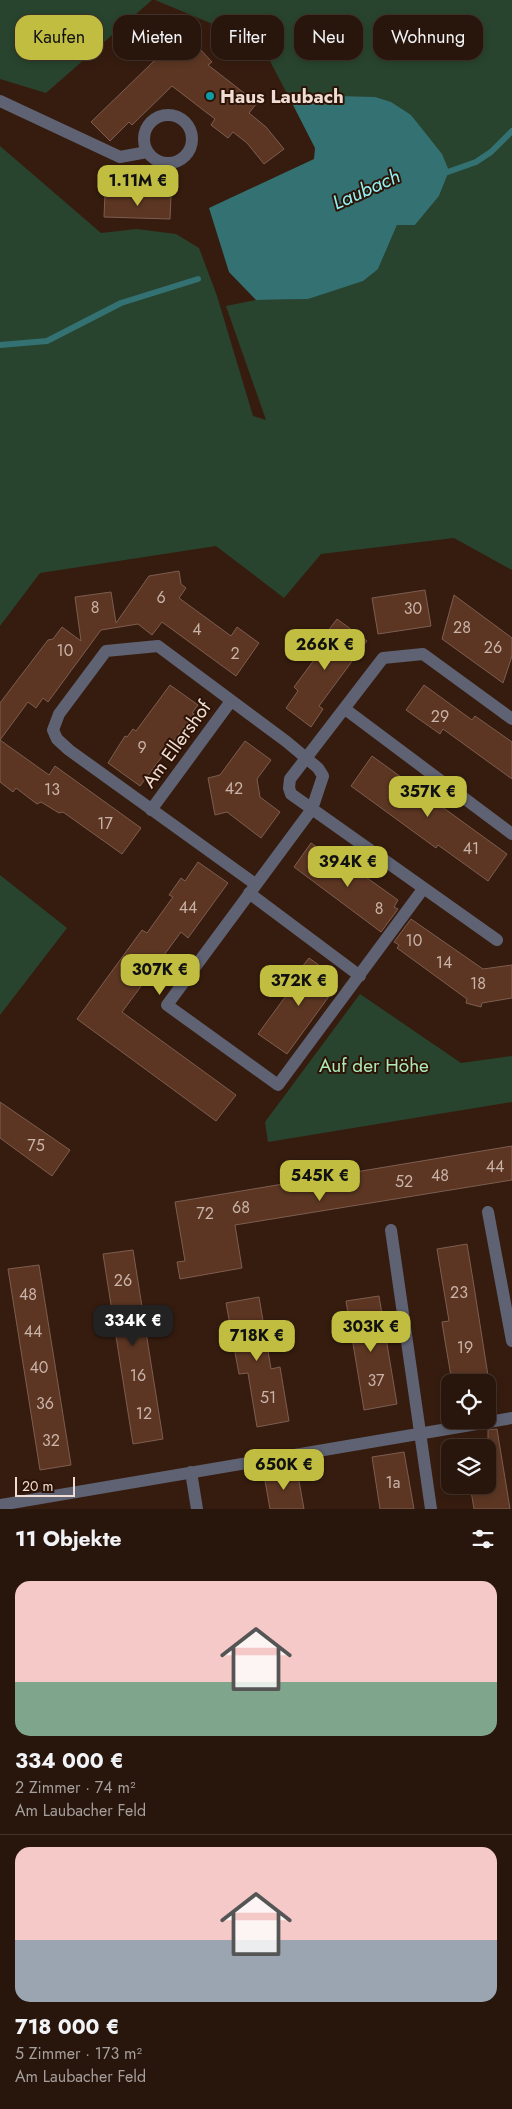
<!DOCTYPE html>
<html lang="de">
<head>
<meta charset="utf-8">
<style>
  :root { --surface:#28150b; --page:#342219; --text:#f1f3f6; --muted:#a59f9d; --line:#44342c; --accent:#c1bd40 }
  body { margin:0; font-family:Jost,sans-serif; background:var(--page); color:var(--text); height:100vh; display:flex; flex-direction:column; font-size:19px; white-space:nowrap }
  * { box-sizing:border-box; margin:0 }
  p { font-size:16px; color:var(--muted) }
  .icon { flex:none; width:28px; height:28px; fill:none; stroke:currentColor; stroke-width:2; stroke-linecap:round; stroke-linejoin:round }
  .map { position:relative; height:1509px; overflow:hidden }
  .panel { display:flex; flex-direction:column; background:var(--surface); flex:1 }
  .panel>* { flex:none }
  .hud { position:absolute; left:15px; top:15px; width:482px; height:45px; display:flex; gap:10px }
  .buttons { position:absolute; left:441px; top:1374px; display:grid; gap:10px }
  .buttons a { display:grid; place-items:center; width:55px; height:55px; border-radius:10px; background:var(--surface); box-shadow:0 2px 8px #0003,0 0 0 1px var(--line); font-size:25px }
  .scale { position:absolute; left:15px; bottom:12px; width:60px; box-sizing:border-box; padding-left:5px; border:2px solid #efddd4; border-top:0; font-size:14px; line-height:18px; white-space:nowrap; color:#efddd4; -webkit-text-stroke:4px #2c1306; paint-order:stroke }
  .price { position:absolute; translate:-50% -42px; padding:0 11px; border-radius:10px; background:var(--accent); color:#111; font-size:16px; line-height:32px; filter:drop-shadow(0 1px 2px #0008) }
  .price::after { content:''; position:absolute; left:50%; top:30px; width:15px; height:11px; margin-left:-8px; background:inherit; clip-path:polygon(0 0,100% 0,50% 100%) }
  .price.on { background:#222; color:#fff }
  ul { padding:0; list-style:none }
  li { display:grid; align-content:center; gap:10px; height:265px; padding:0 15px }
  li+li { border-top:1px solid var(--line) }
  li span { display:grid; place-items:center; height:155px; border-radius:15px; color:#555 }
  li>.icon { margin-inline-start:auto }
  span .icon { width:90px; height:90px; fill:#fffc; stroke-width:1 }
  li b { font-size:21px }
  h2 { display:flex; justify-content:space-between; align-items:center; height:60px; padding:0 15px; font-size:21px }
  .chip { padding:0 18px; border-radius:15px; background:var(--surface); box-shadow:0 2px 8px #0003,0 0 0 1px var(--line); font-size:18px; line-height:45px }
  .chip.on { background:var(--accent); color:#111 }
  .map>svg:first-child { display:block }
  .green { fill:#28442e }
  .water { fill:#347172 }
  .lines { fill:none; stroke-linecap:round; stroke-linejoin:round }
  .stream { stroke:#347172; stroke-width:6 }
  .building { fill:#5c3623; stroke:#7d5d4f }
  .street { stroke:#5f6273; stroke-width:12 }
  .culture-dot { fill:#0f9aa8; stroke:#2c1306; stroke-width:2 }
  .labels { text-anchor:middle; stroke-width:4; stroke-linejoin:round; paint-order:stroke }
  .number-label { font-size:16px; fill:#cab3a8 }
  .poi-label { font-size:19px; font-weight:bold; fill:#efddd4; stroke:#2c1306; text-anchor:start }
  .street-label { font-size:19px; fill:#efddd4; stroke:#2c1306 }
  .park-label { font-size:19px; fill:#abe9b6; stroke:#2c1306 }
  .water-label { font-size:20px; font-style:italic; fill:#91f3f5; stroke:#2c1306 }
</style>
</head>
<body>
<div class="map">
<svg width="512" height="1509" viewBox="0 0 512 1509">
  <rect width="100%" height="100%" fill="#361c0f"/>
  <path class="green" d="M 0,0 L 152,0 L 46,93 L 0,79 Z
    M 155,0 L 512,0 L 512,570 L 454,538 L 321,554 L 284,598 L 216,546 L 40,573 L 0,626 L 0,146 L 101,233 L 137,229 L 176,234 L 199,248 L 217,296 L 253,416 L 266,420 L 226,306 L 256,300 L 308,299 L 378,269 L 397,225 L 415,225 L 439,196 L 449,171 L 411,115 L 298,95 L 293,105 L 261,44 Z
    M 0,875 L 67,928 L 0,1015 Z
    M 360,994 L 461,1063 L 512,1056 L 512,1102 L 268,1142 L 265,1122 Z"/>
  <path class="water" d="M 298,95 L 375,97 L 391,102 L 411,115 L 442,154 L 449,171 L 439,196 L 415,225 L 397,225 L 378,269 L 363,281 L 308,299 L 256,300 L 229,272 L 209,208 L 314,159 L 315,148 L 293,105 Z"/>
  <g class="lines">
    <path class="stream" d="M 442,174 L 476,162 L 491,152 L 512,131
      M 0,345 L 47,341 L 121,303 L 198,279"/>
  </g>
  <path class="building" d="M 184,32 L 212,62 L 208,65 L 257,103 L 249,113 L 266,127 L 284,149 L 264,164 L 247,143 L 233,132 L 228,138 L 211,125 L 215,119 L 172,86 L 132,125 L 129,122 L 110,141 L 91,122 Z
    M 105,194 L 171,196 L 170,219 L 104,217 Z
    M 179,571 L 181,584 L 186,588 L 179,598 L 231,636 L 237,627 L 259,643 L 236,676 L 162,622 L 152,635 L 138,624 L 101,630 L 48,702 L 43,698 L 36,708 L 28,702 L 0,740 L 49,775 L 55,766 L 141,828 L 122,854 L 63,812 L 59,813 L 41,802 L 37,804 L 16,788 L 13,792 L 0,782 L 0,703 L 48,640 L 53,639 L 62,627 L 81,641 L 75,597 L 111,592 L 116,623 L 149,576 Z
    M 425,590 L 431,626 L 378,634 L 372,598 Z
    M 454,595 L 512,638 L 512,656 L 503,683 L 442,639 Z
    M 337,619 L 367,641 L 319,706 L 323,709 L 311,727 L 286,708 L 298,691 L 294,687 L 317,656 L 312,652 Z
    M 170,685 L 198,705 L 192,713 L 194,714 L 140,786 L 108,763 L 125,736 L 127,737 L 133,729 L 136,731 Z
    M 424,685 L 472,720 L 475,716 L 512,742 L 512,779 L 443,729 L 440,734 L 406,710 Z
    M 245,741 L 271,760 L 257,779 L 260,797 L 280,812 L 261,838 L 227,812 L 215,815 L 208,778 L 220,775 Z
    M 372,756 L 507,854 L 488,881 L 438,845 L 436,848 L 351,786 Z
    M 311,843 L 360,878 L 363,875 L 398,900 L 394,907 L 398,909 L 381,932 L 294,867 Z
    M 198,862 L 228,883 L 188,938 L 181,932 L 122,1012 L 236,1095 L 216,1121 L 77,1019 L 142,930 L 147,933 L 173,897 L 169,895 L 181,878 L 185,881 Z
    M 411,919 L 483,969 L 512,965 L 512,998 L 482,1003 L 481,1007 L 466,1003 L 467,999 L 397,948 L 399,945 L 394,942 Z
    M 309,958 L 337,978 L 326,993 L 330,995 L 287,1054 L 258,1034 L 302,974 L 298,972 Z
    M 0,1102 L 70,1150 L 52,1176 L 0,1138 Z
    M 512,1146 L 512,1180 L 235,1225 L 242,1268 L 180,1279 L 177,1262 L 185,1261 L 175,1202 Z
    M 467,1244 L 473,1280 L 489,1382 L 452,1382 L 445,1341 L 442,1322 L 449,1321 L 437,1249 Z
    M 133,1250 L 163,1439 L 133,1444 L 103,1254 Z
    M 39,1265 L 71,1465 L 40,1470 L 8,1269 Z
    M 379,1296 L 397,1404 L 364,1410 L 346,1301 Z
    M 259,1297 L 271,1369 L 280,1367 L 289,1421 L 257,1427 L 248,1373 L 239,1374 L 226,1303 Z
    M 497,1429 L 510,1509 L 474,1509 L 470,1485 L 488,1485 L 488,1430 Z
    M 404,1452 L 414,1509 L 380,1509 L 372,1457 Z
    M 297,1470 L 304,1509 L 270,1509 L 264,1475 Z"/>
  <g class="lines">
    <path class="street" d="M 0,101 L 120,157 L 147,152
      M144 139a24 24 0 1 1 48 0a24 24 0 1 1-48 0Z
      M 345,709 L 512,834
      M 151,810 L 231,701
      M 255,884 L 69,750 L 57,739 L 53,730 L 59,714 L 106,651 L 158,646 L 287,742 L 318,768 L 323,776 L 312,809 L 167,1005 L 278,1085 L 423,889
      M 249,893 L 360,976
      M 497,940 L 291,794 L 289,788 L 290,779 L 383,658 L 423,654 L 512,719
      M 488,1212 L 512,1341
      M 391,1230 L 431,1509
      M 191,1472 L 197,1509
      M 0,1505 L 512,1418"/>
  </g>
  <circle class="culture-dot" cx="210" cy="96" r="5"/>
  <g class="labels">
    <g class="number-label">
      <text x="161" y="603">6</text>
      <text x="95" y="613">8</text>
      <text x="413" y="614">30</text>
      <text x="462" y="633">28</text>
      <text x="197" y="635">4</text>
      <text x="493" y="653">26</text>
      <text x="65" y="656">10</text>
      <text x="235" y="659">2</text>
      <text x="440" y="722">29</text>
      <text x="142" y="753">9</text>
      <text x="234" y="794">42</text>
      <text x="52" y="795">13</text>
      <text x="105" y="829">17</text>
      <text x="471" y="854">41</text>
      <text x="188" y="913">44</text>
      <text x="379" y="914">8</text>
      <text x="414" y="946">10</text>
      <text x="444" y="968">14</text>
      <text x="478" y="989">18</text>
      <text x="36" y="1151">75</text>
      <text x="495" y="1172">44</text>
      <text x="440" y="1181">48</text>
      <text x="404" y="1187">52</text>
      <text x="241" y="1213">68</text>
      <text x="205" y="1219">72</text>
      <text x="123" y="1286">26</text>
      <text x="459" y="1298">23</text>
      <text x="28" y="1300">48</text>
      <text x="33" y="1337">44</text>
      <text x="465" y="1353">19</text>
      <text x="39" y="1373">40</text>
      <text x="138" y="1381">16</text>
      <text x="376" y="1386">37</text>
      <text x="268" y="1403">51</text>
      <text x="45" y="1409">36</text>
      <text x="144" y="1419">12</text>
      <text x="51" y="1446">32</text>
      <text x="393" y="1488">1a</text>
    </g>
    <g class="poi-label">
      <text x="220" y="103">Haus Laubach</text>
    </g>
    <g class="street-label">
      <text transform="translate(176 744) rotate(-54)" y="7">Am Ellershof</text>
    </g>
    <g class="park-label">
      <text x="374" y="1072">Auf der Höhe</text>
    </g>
    <g class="water-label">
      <text transform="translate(366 189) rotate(-24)" y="7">Laubach</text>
    </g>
  </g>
</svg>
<div class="buttons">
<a><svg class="icon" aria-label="locate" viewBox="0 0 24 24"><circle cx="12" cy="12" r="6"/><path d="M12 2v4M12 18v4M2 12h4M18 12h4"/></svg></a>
<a><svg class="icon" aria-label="layers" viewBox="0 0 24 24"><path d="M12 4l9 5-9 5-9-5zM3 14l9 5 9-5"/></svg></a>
</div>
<div class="scale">20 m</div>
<b class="price" style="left:138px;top:207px">1.11M €</b>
<b class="price" style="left:325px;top:671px">266K €</b>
<b class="price" style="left:428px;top:818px">357K €</b>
<b class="price" style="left:348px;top:888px">394K €</b>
<b class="price" style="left:160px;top:996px">307K €</b>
<b class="price" style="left:299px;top:1007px">372K €</b>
<b class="price" style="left:320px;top:1202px">545K €</b>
<b class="price on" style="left:133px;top:1347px">334K €</b>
<b class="price" style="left:371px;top:1353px">303K €</b>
<b class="price" style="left:257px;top:1362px">718K €</b>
<b class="price" style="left:284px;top:1491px">650K €</b>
<div class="hud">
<a class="chip on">Kaufen</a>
<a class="chip">Mieten</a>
<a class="chip">Filter</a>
<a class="chip">Neu</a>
<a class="chip">Wohnung</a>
</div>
</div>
<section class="panel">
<h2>11 Objekte<svg class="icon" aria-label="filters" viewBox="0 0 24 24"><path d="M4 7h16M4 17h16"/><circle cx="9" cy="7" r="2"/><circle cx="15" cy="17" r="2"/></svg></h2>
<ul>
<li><span style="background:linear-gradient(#f6c9c9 65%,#7fa58c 0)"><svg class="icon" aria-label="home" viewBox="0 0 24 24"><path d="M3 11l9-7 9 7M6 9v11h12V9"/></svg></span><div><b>334 000 €</b><p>2 Zimmer · 74 m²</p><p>Am Laubacher Feld</p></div></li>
<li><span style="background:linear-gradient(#f6c9c9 60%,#9aa5b1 0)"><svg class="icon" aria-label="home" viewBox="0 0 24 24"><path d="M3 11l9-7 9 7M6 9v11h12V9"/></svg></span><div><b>718 000 €</b><p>5 Zimmer · 173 m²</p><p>Am Laubacher Feld</p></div></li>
</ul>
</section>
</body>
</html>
